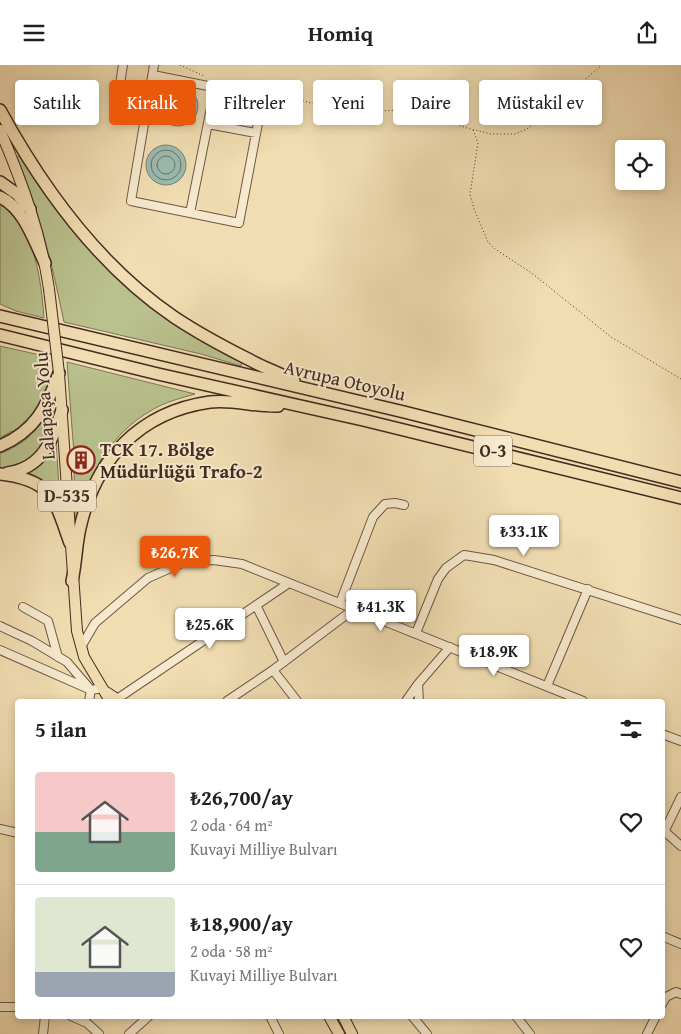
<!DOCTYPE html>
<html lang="tr">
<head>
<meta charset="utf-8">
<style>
  :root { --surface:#fff; --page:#f2f2f2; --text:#202124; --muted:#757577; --line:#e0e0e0; --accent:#ea580c }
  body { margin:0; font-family:"Gentium Book Plus",serif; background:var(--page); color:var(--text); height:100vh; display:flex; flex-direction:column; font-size:19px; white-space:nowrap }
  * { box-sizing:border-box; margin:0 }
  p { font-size:16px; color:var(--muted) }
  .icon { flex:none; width:28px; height:28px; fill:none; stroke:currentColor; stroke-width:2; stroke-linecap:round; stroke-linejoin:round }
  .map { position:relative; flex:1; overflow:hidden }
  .sheet { position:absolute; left:15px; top:634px; width:650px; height:320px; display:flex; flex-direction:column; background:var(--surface); border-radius:5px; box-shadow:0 2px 8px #0003 }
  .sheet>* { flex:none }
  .hud { position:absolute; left:15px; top:15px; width:651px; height:45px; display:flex; gap:10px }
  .buttons { position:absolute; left:615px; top:75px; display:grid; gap:10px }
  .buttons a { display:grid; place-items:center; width:50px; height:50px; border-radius:5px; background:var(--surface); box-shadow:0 2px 8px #0003; font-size:25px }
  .price { position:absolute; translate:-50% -42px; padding:0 11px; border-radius:5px; background:#fff; color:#222; font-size:16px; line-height:32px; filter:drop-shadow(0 1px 2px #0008) }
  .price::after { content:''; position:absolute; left:50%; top:30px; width:15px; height:11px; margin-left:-8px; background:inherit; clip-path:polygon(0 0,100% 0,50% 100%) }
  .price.on { background:var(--accent); color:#fff }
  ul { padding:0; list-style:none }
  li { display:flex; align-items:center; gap:15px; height:125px; padding:0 20px }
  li+li { border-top:1px solid var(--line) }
  li span { display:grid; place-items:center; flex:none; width:140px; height:100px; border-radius:5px; color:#555 }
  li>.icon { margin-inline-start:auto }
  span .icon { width:60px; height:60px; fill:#fffc; stroke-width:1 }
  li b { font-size:21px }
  h2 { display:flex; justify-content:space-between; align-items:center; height:60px; padding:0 20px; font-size:21px }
  .tag { padding:0 18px; border-radius:5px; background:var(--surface); box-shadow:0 2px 8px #0003; font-size:18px; line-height:45px }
  .tag.on { background:var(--accent); color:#fff }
  header { display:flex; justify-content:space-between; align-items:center; height:65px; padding:0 20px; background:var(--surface); font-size:22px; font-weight:600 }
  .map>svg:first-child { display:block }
  .green { fill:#b9c18d; stroke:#7e7656 }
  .water { fill:#9bbbb0; stroke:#788176 }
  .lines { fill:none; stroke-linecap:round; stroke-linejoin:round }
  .shore { stroke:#707268; stroke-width:1 }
  .minor-casing { stroke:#6f5744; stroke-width:10 }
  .major-casing { stroke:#442a20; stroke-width:12 }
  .highway-casing { stroke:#442a20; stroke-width:14 }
  .path { stroke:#442a20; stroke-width:1; stroke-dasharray:1 2.5; stroke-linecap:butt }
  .minor { stroke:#f6e9cd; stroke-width:8 }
  .major { stroke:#f1ddb2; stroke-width:10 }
  .highway { stroke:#f1ddb2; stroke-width:11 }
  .major-bridge-casing { stroke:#442a20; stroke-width:12; stroke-linecap:butt }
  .major-bridge { stroke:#f1ddb2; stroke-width:10 }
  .labels { text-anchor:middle; stroke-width:4; stroke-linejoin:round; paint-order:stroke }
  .shield { fill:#f6e9cd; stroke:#796354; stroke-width:1 }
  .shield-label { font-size:18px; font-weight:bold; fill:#442a20 }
  .street-label { font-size:19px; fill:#442a20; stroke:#f6e9cd }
  .poi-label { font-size:19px; font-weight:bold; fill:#442a20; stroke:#f6e9cd; text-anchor:start }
</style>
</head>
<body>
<header><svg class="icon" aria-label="menu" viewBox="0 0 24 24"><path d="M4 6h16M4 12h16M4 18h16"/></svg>Homiq<svg class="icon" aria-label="share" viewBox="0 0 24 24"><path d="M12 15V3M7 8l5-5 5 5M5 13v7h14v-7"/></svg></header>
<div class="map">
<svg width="681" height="969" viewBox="0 0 681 969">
  <rect width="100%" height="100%" fill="#f1ddb2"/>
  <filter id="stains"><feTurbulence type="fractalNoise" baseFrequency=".004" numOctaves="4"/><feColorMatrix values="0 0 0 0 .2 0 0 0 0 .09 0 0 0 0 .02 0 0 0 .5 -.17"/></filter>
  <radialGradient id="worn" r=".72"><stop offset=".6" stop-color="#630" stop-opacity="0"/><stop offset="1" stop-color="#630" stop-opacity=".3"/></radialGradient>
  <path class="green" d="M 21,90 L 89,182 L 242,297 L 241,301 L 201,289 L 64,257 C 52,199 40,147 17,92 Z
    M 0,138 C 35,161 41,215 44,253 L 16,246 L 0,239 Z
    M 0,281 L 49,292 L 49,308 L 51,308 C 46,335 34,351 13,368 L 12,366 L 0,373 Z
    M 67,297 L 195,329 C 181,333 165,337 152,345 C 109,369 86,414 75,460 L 74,402 L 87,402 L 87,389 L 74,389 Z
    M 49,345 L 54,346 C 54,355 51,361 48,369 C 37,392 26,402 0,404 L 0,388 C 21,382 39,365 49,345 Z
    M 56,376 L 60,437 L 58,437 L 22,408 Z"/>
  <path class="water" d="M158 41a20 20 0 1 1 40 0a20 20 0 1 1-40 0Z
    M146 100a20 20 0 1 1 40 0a20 20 0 1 1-40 0Z"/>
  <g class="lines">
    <path class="shore" d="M163 41a15 15 0 1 1 30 0a15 15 0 1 1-30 0Z
      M169 41a9 9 0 1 1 18 0a9 9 0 1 1-18 0Z
      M151 100a15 15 0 1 1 30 0a15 15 0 1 1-30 0Z
      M157 100a9 9 0 1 1 18 0a9 9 0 1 1-18 0Z"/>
    <g class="minor-casing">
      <path id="minor" d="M 123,0 L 119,25 L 149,31
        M 153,10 L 263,32 L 239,158 L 131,136 L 154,0
        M 208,59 L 256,68
        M 190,148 L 215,23
        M 340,538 L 373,452 L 385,439 L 395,438 L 404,440
        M 256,540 L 284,597
        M 23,542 L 48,556 L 58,592
        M 0,561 L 32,576 L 67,597 L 91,625 L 89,636
        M 416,568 L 438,514 L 446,503 L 464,490 L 494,495 L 681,555
        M 81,582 L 95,558 L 148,513 L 184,497 L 214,495 L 242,499 L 583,636
        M 0,585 L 91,625 L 103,623
        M 273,605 L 297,636
        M 547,621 L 588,524
        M 117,634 L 289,518
        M 227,636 L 273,605 L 354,544
        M 406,636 L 418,619
        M 419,636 L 418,619 L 450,582
        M 662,669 L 681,676
        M 0,764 L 18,768
        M 662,764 L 681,781
        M 665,765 L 681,732
        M 662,871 L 681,879
        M 662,939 L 666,932 L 676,927 L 681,929
        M 0,942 L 18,942
        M 71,951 L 87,958 L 99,969
        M 270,951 L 279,969
        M 412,951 L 427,969
        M 516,951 L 530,969
        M 43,969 L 45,951
        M 129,969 L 149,951
        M 647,969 L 656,951"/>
    </g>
    <g class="major-casing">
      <path id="major" d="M 0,65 C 22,117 41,169 49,224
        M 59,309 L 77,566 L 84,592 L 110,636
        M 106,627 L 120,636
        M 329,951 L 339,969
        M 343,951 L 352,969"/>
    </g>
    <g class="highway-casing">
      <path id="highway" d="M 0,45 C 43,124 99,201 174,252 C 198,268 224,282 250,295 C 264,303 280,308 294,316
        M 0,117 L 17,129 L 30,144
        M 0,132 C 24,143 34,176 45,198
        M 0,251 L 404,347 L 681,417
        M 0,270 L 158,309 L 363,355 L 681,433
        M 0,381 C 35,366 47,342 59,308
        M 7,408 C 43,403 52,376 62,345
        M 0,409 C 52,415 54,433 70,478
        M 72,516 C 76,499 76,480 80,463 C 95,395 139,347 210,337 C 233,334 255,342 278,341"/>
    </g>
    <path class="path" d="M 180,0 L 204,11
      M 269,26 L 346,48 L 400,45 L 424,48 L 467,63 L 491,69 L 515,69 L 527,64 L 602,0
      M 473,65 L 478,78 L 470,129 L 474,144 L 488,177 L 495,184 L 533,209 L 611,272 L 681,314"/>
    <use href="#minor" class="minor"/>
    <use href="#major" class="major"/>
    <use href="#highway" class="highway"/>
    <g class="major-bridge-casing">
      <path id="major-bridge" d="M 49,224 L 59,308"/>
    </g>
    <use href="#major-bridge" class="major-bridge"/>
  </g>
  <defs>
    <g id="building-ring" transform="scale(1.4375)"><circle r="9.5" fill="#f6e9cd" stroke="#8f2418" stroke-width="1.5"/><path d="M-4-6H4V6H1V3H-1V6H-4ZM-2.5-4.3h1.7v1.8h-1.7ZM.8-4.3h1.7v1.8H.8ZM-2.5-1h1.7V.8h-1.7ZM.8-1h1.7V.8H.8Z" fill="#8f2418"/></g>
  </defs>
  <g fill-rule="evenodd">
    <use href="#building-ring" x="81" y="395"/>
  </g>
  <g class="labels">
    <g class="shield">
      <rect x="474" y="370.5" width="38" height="31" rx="4"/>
      <rect x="38" y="415.5" width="58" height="31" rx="4"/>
    </g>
    <g class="shield-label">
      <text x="493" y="392">O-3</text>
      <text x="67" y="437">D-535</text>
    </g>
    <g class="street-label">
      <text transform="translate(345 315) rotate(13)" y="7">Avrupa Otoyolu</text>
      <text transform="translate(44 341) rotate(-94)" y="7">Lalapaşa Yolu</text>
    </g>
    <g class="poi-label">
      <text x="100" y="391">TCK 17. Bölge<tspan x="100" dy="22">Müdürlüğü Trafo-2</tspan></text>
    </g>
  </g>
  <rect width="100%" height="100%" filter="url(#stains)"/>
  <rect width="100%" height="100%" fill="url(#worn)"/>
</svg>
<div class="buttons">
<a><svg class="icon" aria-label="locate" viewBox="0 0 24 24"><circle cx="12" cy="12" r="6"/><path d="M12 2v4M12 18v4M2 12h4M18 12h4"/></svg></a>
</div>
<b class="price" style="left:524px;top:492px">₺33.1K</b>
<b class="price on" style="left:175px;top:513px">₺26.7K</b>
<b class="price" style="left:381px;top:567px">₺41.3K</b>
<b class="price" style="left:210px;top:585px">₺25.6K</b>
<b class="price" style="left:494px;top:612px">₺18.9K</b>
<div class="hud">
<a class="tag">Satılık</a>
<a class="tag on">Kiralık</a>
<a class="tag">Filtreler</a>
<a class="tag">Yeni</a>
<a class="tag">Daire</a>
<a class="tag">Müstakil ev</a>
</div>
<section class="sheet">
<h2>5 ilan<svg class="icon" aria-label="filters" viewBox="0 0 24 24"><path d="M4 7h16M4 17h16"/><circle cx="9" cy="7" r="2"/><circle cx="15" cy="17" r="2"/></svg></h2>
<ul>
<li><span style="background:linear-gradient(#f6c9c9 60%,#7fa58c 0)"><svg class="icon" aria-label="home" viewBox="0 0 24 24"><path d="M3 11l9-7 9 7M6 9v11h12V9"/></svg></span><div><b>₺26,700/ay</b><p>2 oda · 64 m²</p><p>Kuvayi Milliye Bulvarı</p></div><svg class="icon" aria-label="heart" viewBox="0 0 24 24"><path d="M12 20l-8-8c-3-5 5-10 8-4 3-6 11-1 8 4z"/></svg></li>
<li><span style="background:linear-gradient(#dfe7d0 75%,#9aa5b1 0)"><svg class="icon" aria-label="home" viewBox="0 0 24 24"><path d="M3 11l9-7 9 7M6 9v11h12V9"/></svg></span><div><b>₺18,900/ay</b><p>2 oda · 58 m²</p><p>Kuvayi Milliye Bulvarı</p></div><svg class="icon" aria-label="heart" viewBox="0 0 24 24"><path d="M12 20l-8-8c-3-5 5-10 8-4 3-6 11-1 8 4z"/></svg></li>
</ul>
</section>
</div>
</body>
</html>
